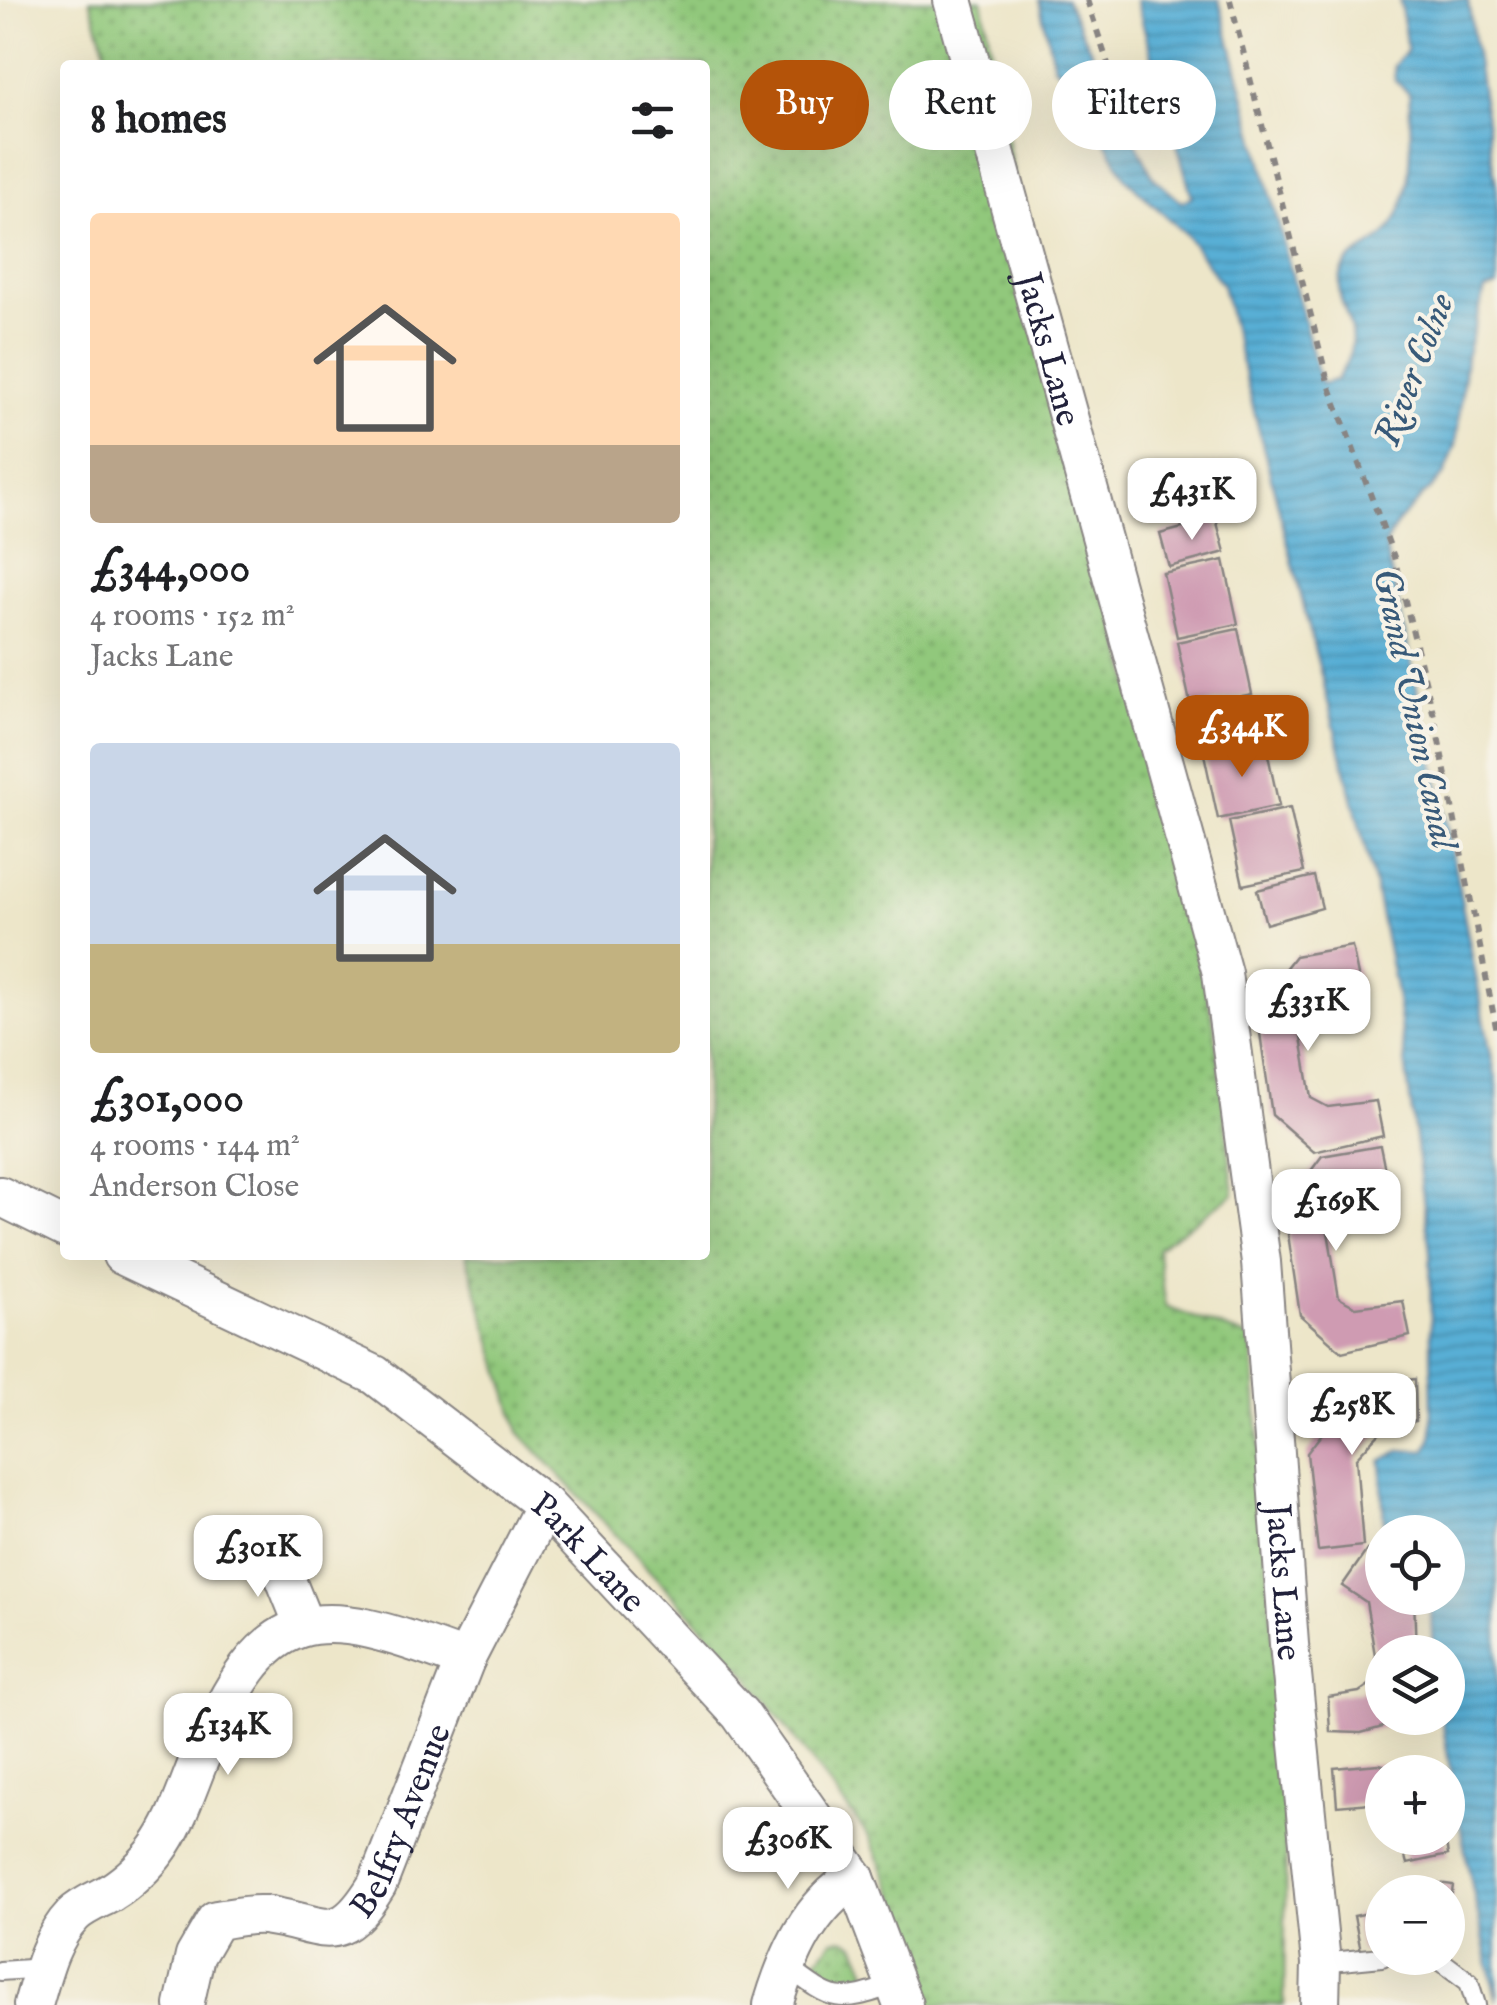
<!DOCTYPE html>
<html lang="en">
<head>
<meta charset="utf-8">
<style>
  :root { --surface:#fff; --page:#f2f2f2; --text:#202124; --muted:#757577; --accent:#b45309 }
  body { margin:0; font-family:"IM FELL English",serif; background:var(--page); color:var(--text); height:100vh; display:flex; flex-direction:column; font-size:38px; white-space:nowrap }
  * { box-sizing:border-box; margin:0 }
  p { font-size:32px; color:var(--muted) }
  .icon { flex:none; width:55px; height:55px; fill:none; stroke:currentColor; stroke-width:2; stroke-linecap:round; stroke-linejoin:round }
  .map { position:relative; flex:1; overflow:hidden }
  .panel { position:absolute; left:60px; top:60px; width:650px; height:1200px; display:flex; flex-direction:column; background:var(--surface); border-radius:10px; box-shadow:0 10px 40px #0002 }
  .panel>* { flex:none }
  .hud { position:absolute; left:740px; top:60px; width:605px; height:90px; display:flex; gap:20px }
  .fabs { position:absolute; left:1365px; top:1515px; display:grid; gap:20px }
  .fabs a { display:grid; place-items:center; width:100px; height:100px; border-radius:50%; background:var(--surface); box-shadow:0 10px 40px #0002; font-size:50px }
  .price { position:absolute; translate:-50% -85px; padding:0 22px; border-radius:20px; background:#fff; color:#222; font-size:32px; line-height:65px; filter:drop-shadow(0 2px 5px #0008) }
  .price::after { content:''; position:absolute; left:50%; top:60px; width:30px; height:22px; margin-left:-15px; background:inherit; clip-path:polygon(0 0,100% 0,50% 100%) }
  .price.current { background:var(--accent); color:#fff }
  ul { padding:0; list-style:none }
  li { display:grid; align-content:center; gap:20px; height:530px; padding:0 30px }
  li span { display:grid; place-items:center; height:310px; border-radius:10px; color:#555 }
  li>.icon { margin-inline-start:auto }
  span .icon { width:180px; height:180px; fill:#fffc; stroke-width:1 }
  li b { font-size:42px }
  h2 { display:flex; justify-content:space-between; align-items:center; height:120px; padding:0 30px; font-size:42px }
  .chip { padding:0 35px; border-radius:45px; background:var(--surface); box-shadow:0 10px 40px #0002; font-size:35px; line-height:90px }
  .chip.current { background:var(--accent); color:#fff }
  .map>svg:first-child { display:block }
  .grass { fill:url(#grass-dots); stroke:#5a755b; stroke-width:2.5 }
  .water { fill:url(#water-rules); stroke:#3d6888; stroke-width:2.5 }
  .building { fill:#cf9bb2 }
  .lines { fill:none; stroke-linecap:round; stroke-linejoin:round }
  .service-casing { stroke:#888482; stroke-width:22 }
  .minor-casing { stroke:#888482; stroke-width:42 }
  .path { stroke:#888482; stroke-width:6; stroke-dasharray:8 8; stroke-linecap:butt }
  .service { stroke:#fff; stroke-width:18 }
  .minor { stroke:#fff; stroke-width:38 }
  .labels { text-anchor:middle; stroke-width:8; stroke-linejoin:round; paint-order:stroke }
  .street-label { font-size:35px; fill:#22223b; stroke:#f7f3e8 }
  .water-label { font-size:38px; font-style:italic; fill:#385a79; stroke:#f7f3e8 }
</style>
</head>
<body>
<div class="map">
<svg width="1497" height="2005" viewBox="0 0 1497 2005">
  <defs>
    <pattern id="grass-dots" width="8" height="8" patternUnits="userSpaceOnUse" patternTransform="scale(2.5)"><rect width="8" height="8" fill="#91c87b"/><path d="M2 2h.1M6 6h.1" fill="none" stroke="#76a266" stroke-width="1.8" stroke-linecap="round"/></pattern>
    <pattern id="water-rules" width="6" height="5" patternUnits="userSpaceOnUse" patternTransform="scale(2.5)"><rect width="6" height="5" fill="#58afd5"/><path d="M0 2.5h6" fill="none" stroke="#488eae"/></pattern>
  </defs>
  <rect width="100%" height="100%" fill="#f7f3e8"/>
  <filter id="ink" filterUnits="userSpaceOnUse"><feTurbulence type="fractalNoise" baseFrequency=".01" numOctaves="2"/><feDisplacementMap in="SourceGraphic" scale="20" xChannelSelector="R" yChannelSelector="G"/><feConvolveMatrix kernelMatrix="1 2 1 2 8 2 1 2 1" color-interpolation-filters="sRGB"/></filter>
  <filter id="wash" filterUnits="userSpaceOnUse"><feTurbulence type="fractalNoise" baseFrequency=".0048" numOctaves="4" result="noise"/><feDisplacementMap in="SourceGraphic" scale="40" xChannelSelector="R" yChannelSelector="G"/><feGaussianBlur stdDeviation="2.25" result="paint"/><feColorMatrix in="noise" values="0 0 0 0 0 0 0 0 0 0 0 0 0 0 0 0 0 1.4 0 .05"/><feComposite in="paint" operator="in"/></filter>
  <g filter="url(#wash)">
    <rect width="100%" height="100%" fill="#ede6c9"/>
    <path class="grass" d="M 90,0 L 982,0 L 1032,277 L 1214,1024 L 1234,1194 L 1157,1248 L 1166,1307 L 1252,1339 L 1286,1828 L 1284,2005 L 928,2005 L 909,1927 L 869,1837 L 742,1669 L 519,1432 L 466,1255 L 705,1255 L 705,65 L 110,65 Z
      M 846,1939 L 855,1944 L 869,1976 L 853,1985 L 835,1985 L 816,1961 L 833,1940 Z"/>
    <path class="water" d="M 1039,0 L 1066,0 L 1153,177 L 1181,202 L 1192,197 L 1136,0 L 1219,0 L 1321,384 L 1336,380 C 1376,323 1326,311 1343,270 C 1350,253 1373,248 1385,235 C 1417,200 1411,139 1409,93 L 1395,81 L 1394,66 L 1407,50 L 1400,0 L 1468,0 L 1497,192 L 1497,286 L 1485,290 L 1466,357 L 1456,444 L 1445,474 L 1399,520 L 1385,545 L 1440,791 L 1497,1085 L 1497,2001 C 1476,1907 1456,1814 1442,1718 L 1448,1718 L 1448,1652 L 1433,1652 L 1430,1598 L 1448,1598 L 1448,1532 L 1391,1532 L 1384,1527 L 1381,1461 L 1401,1450 L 1426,1451 L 1432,1437 L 1430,1251 L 1396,992 L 1375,887 L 1222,285 L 1188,237 L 1126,179 L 1076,86 L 1054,66 Z"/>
    <g id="blocks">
      <path class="building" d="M 1216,519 L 1225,552 L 1169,567 L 1160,534 Z
        M 1224,560 L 1238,624 L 1177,637 L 1163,573 Z
        M 1238,629 L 1252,694 L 1191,707 L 1177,642 Z
        M 1252,699 L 1261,732 L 1204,746 L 1195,713 Z
        M 1265,741 L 1279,806 L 1218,819 L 1204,754 Z
        M 1290,808 L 1304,872 L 1243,885 L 1229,821 Z
        M 1314,876 L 1322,908 L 1266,924 L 1257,890 Z
        M 1352,946 L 1360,985 L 1316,992 L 1297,1013 L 1311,1098 L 1328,1107 L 1376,1101 L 1383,1136 L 1314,1152 L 1272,1115 L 1256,1006 L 1295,956 Z
        M 1380,1146 L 1388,1185 L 1343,1192 L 1325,1214 L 1339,1298 L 1356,1307 L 1403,1301 L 1410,1336 L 1342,1352 L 1300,1315 L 1284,1207 L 1322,1156 Z
        M 1415,1379 L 1416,1421 L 1384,1428 L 1356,1458 L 1363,1546 L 1318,1551 L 1307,1453 L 1358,1387 Z
        M 1367,1550 L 1382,1561 L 1382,1598 L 1414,1598 L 1416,1652 L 1382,1652 L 1382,1659 L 1376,1661 L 1366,1602 L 1342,1586 Z
        M 1382,1676 L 1382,1718 L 1400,1718 L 1394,1724 L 1361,1733 L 1330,1732 L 1328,1697 L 1359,1692 Z
        M 1379,1764 L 1412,1772 L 1382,1772 L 1382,1802 L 1337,1806 L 1334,1768 Z
        M 1400,1838 L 1445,1838 L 1448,1855 L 1407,1864 Z
        M 1431,1882 L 1453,1885 L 1450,1908 L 1448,1892 L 1414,1892 Z
        M 1382,1910 L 1382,1948 L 1361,1951 L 1354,1916 Z"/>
    </g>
  </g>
  <g filter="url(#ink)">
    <use href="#blocks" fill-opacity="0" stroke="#888482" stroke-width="2.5"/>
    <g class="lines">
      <g class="service-casing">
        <path id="service" d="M 1437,1958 L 1469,1982 L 1476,2005
          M 1321,1963 L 1382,1957
          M 785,1965 C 834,2002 836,2005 896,1984
          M 0,1971 L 44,1968"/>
      </g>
      <g class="minor-casing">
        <g id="minor">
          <path id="s1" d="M 953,0 L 1222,973 L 1261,1262 L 1289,1644 L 1321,1963 L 1320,2005"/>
          <path d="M 0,1196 L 65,1228"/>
          <path id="s2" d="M 122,1255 L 375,1375 L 545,1505 L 740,1714 L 785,1778 L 855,1878 L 903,2005"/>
          <path d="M 274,1551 L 304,1625"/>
          <path d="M 33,2005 C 42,1974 50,1939 73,1915 C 83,1905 100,1899 112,1892 C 128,1882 146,1865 157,1850 C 176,1825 187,1789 199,1760 C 267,1600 311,1602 465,1660"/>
          <path id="s3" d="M 184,2005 L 195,1956 L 216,1920 C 231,1918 248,1914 263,1915 C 326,1923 336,1951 377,1885 L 465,1660 L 545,1505"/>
          <path d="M 773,2005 C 788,1955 809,1906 855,1878"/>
        </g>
      </g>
      <path class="path" d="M 1087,0 L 1109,67
        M 1230,0 L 1328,382 L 1394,557 L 1434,716 L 1497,1032"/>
      <use href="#service" class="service"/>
      <use href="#minor" class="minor"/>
    </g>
  </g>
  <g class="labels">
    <g class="street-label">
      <text dy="12" stroke="none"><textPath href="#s1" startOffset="362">Jacks Lane</textPath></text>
      <text dy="12" stroke="none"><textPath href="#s2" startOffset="558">Park Lane</textPath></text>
      <text dy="12" stroke="none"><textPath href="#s1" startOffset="1622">Jacks Lane</textPath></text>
      <text dy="12" stroke="none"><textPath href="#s3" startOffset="342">Belfry Avenue</textPath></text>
    </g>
    <g class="water-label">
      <text transform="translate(1413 369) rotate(-69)" y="13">River Colne</text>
      <text transform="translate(1416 708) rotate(78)" y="13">Grand Union Canal</text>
    </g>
  </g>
</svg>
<div class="fabs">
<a><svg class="icon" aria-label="locate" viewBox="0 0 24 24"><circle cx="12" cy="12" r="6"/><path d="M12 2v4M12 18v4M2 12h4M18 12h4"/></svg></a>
<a><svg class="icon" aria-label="layers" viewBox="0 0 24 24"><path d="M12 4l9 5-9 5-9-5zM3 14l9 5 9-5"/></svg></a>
<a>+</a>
<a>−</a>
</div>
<b class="price" style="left:1192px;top:543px">£431K</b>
<b class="price current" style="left:1242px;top:780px">£344K</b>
<b class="price" style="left:1308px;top:1054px">£331K</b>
<b class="price" style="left:1336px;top:1254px">£169K</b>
<b class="price" style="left:1352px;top:1458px">£258K</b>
<b class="price" style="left:258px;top:1600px">£301K</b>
<b class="price" style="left:228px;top:1778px">£134K</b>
<b class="price" style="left:788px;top:1892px">£306K</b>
<div class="hud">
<a class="chip current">Buy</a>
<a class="chip">Rent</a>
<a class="chip">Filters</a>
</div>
<section class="panel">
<h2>8 homes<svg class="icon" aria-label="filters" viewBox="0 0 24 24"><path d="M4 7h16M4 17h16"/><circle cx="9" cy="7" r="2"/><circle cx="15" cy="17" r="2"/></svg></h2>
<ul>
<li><span style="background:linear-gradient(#ffd9b3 75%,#b9a48a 0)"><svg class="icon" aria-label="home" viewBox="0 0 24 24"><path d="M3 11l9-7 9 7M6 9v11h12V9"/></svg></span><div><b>£344,000</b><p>4 rooms · 152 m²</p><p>Jacks Lane</p></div></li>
<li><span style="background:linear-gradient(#c9d6e8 65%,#c2b280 0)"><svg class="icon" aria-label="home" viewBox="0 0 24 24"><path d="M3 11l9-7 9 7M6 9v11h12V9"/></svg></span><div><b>£301,000</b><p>4 rooms · 144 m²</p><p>Anderson Close</p></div></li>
</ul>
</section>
</div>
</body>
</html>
